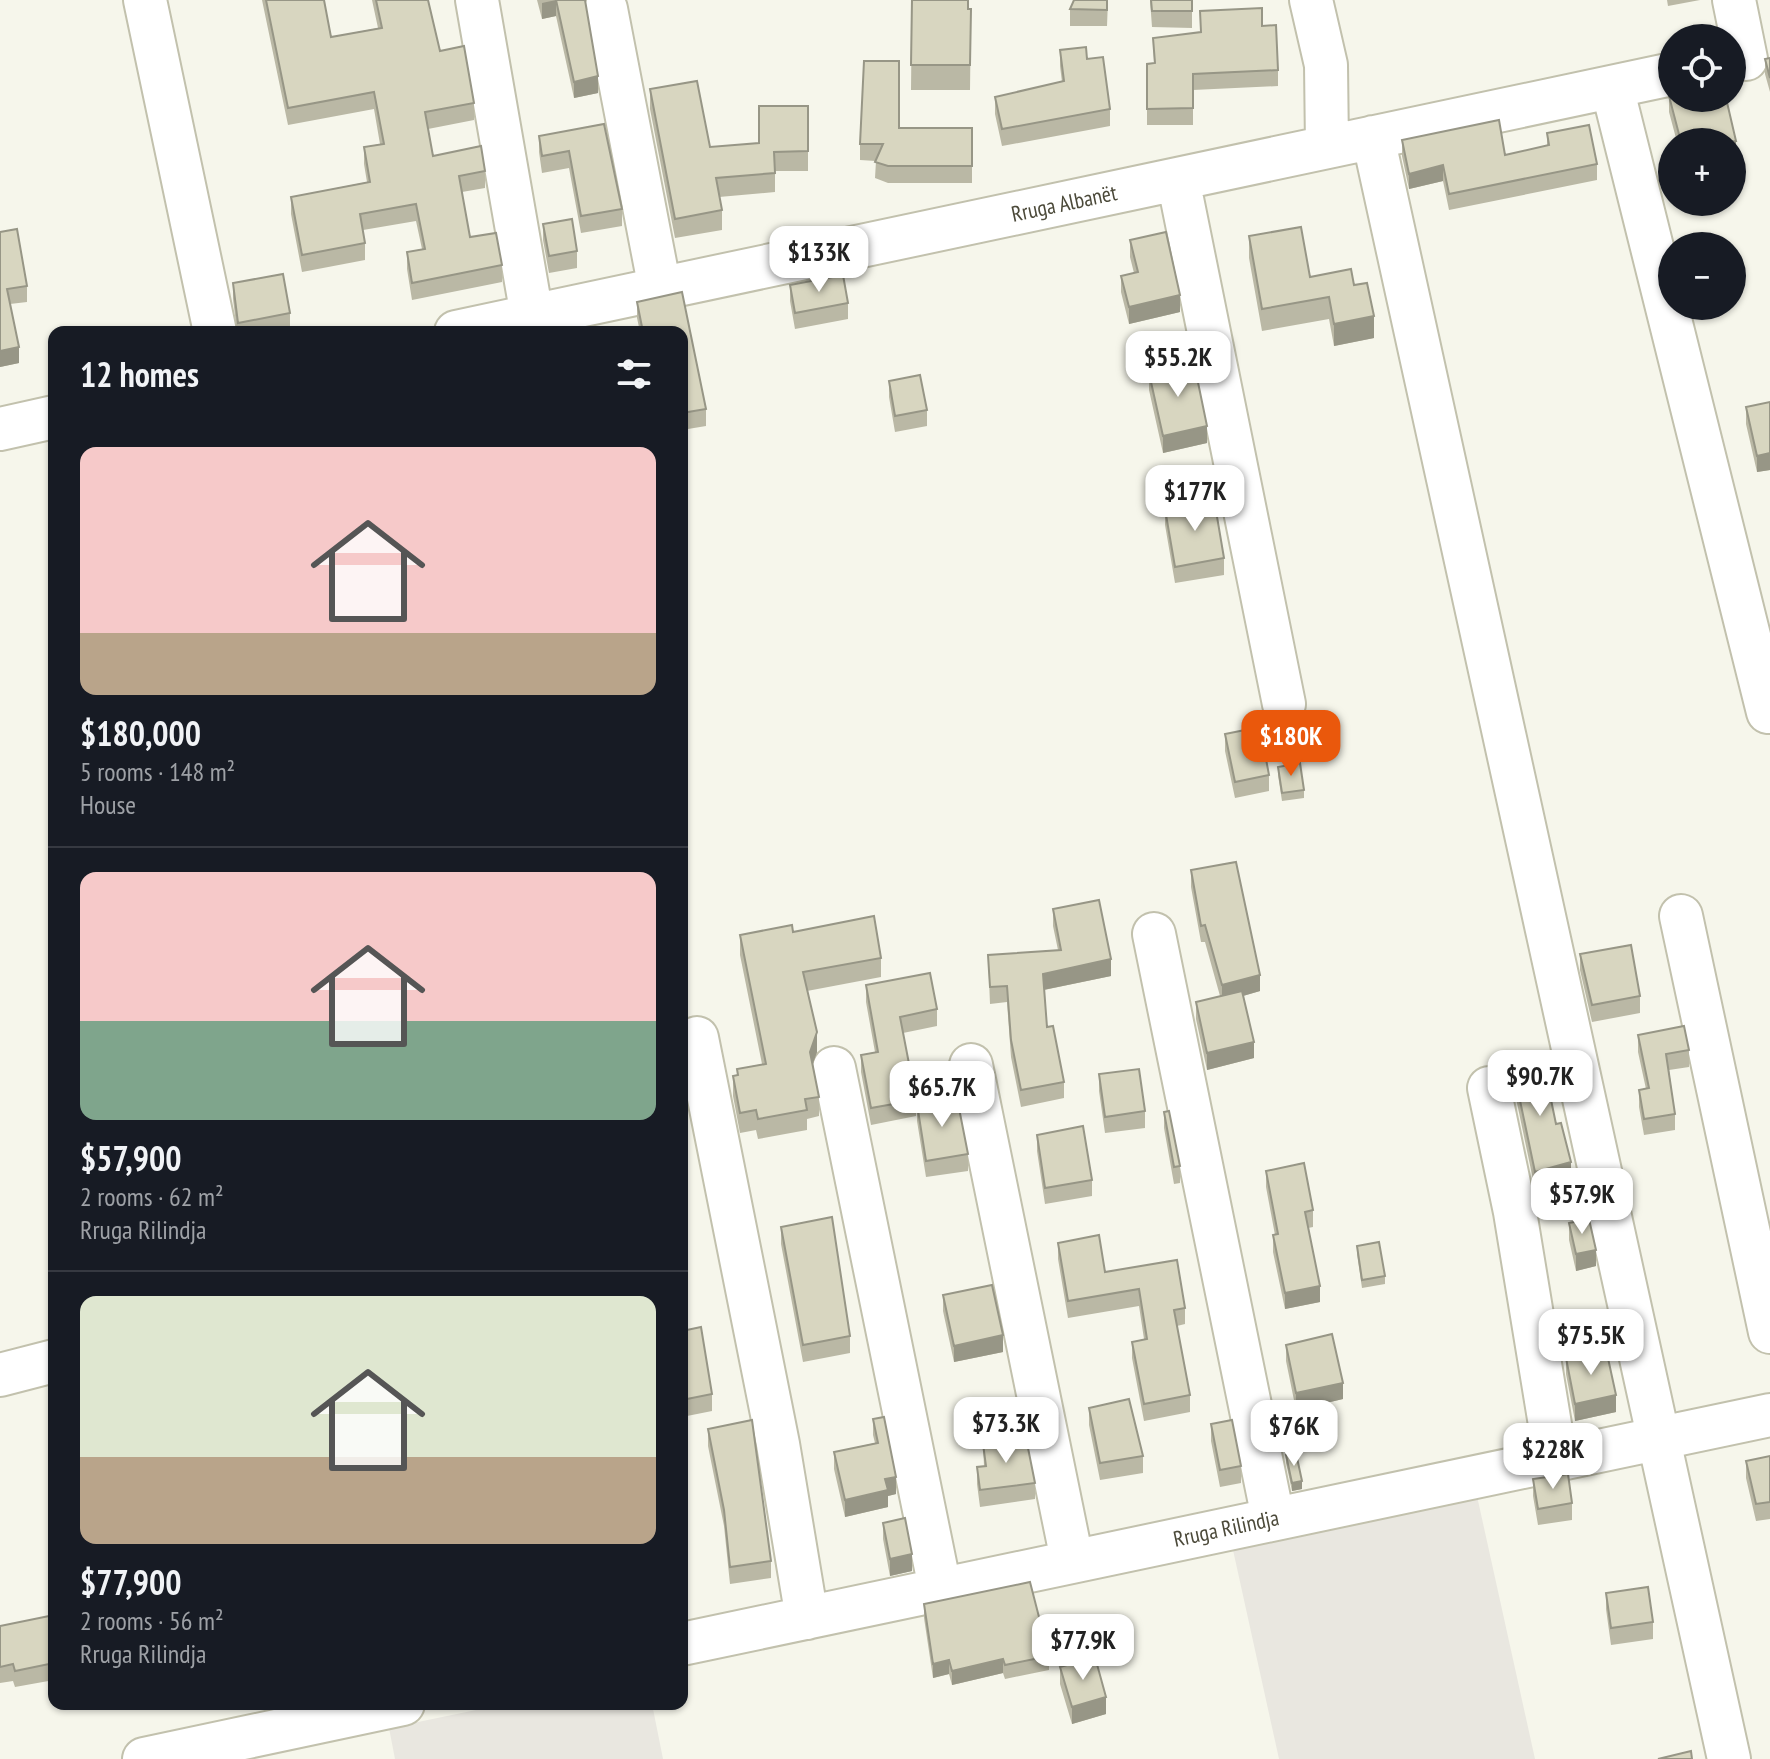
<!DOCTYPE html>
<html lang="en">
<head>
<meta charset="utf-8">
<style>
  :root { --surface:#171b24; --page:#242831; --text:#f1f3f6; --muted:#9ea1a6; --line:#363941; --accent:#ea580c }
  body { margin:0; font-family:"PT Sans Narrow",sans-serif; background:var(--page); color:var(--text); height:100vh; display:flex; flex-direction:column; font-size:30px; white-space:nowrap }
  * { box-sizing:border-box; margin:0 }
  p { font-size:26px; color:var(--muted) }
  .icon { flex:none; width:44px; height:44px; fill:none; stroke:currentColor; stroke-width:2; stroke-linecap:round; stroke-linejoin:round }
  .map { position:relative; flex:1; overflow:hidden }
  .details { position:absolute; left:48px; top:326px; width:640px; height:1384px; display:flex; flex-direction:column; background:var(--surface); border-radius:16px; box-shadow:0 2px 6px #0004 }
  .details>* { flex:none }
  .tools { position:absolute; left:1658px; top:24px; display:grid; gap:16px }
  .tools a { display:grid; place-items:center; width:88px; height:88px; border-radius:50%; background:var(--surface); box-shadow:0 2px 6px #0004; font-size:40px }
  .price { position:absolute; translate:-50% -68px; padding:0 18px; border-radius:16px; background:#fff; color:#222; font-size:26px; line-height:52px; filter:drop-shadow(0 2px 4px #0008) }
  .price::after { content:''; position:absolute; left:50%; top:48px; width:24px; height:18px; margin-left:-12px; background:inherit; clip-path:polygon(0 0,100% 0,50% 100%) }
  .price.active { background:var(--accent); color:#fff }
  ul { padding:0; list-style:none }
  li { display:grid; align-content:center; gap:16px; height:424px; padding:0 32px }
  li+li { border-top:2px solid var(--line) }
  li span { display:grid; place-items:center; height:248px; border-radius:16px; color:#555 }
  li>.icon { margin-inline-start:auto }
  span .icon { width:144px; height:144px; fill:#fffc; stroke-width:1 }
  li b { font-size:34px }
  h2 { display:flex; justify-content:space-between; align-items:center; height:96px; padding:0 32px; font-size:34px }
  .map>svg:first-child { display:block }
  .industrial { fill:#e9e7e0 }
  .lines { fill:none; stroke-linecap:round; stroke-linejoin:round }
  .minor-casing { stroke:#c2c1ad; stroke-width:46 }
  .minor { stroke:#fff; stroke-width:42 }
  .wall { fill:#bab8a5 }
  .shaded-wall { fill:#979686 }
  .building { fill:#d8d6c0; stroke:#979686; stroke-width:2 }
  .labels { text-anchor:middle; stroke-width:6; stroke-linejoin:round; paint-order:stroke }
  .street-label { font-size:22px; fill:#4b4939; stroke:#fff }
</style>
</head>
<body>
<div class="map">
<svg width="1770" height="1759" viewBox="0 0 1770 1759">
  <rect width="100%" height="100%" fill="#f6f6eb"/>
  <path class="industrial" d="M 1477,1496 L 1535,1759 L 1279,1759 L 1233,1550 Z
    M 505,1704 L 652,1704 L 663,1759 L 395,1759 L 389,1728 Z"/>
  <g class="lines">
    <g class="minor-casing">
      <path id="minor" d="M 145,0 L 215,332
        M 477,0 L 532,316
        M 1311,0 L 1326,65 L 1327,147
        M 1734,0 L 1746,59
        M 606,9 L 660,289
        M 1612,87 L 1768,712
        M 1373,137 L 1729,1759
        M 1178,179 L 1284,704
        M 456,332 L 1672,74
        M 0,429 L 54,417
        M 1681,916 L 1770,1332
        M 1154,934 L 1273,1518
        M 697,1038 L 778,1444 L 807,1618
        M 971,1065 L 1072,1560
        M 834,1068 L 940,1588
        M 1489,1088 L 1515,1212 L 1556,1461
        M 0,1375 L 54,1361
        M 682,1644 L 1770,1415
        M 144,1759 L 403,1704"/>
    </g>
    <use href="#minor" class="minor"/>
  </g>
  <path class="wall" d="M 262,0 L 324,0 L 331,37 L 378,28 L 372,0 L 428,0 L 440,51 L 474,103 L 474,120 L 428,129 L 433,156 L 485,171 L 485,188 L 462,192 L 470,237 L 502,265 L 502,282 L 412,300 L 407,269 L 407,252 L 422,249 L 416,221 L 363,230 L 365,243 L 365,260 L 302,272 L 291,214 L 291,197 L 367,182 L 364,164 L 364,147 L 380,144 L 374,109 L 288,125 Z
    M 537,0 L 585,0 L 598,93 L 574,98 L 556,16 L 542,19 Z
    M 912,0 L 971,9 L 970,90 L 911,90 Z
    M 1108,0 L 1107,26 L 1070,26 L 1070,9 Z
    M 1150,0 L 1192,0 L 1192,28 L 1152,27 Z
    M 1667,0 L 1700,0 L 1668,6 Z
    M 1200,11 L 1262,26 L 1278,70 L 1278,86 L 1193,90 L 1193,125 L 1147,125 L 1147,64 L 1154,63 L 1153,38 L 1201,32 Z
    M 1060,50 L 1087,59 L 1110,109 L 1110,126 L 1002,146 L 995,114 L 995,97 L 1062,82 L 1060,66 Z
    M 1770,58 L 1770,92 L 1765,74 L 1765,59 Z
    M 650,89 L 710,147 L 759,143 L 808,106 L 808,171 L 775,171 L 775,192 L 719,197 L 722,210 L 722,230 L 675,238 L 650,109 Z
    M 1672,95 L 1672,98 L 1726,98 L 1736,141 L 1736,158 L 1732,159 L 1732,142 L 1677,142 L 1669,112 L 1669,96 Z
    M 604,124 L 622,209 L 622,226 L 581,233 L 569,168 L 542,173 L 539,152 L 539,136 Z
    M 899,128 L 972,128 L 972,183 L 888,183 L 875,178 L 876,161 L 860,160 L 860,144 Z
    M 1547,133 L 1597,164 L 1597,180 L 1449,210 L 1443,181 L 1409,189 L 1402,156 L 1402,140 L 1505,155 L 1547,146 Z
    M 543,224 L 577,251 L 577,268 L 549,273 L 543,240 Z
    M 0,232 L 27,286 L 27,302 L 10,304 L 19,363 L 0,367 Z
    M 1249,236 L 1310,277 L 1354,285 L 1374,338 L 1334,346 L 1329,319 L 1262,331 L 1249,258 Z
    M 1130,240 L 1180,312 L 1129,324 L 1121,292 L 1121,276 L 1134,273 L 1130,257 Z
    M 233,283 L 290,313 L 290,329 L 276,332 L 237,332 L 233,299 Z
    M 790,285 L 848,303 L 848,319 L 795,329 L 790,301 Z
    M 682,292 L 706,409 L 706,426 L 682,430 L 682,332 L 640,332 L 637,318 L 637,302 Z
    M 1149,373 L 1207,443 L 1163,453 L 1149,390 Z
    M 889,381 L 927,410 L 927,426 L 895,432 L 889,397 Z
    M 1770,402 L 1770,470 L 1757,472 L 1746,424 L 1746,407 Z
    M 1165,509 L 1224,558 L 1224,575 L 1175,583 L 1165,525 Z
    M 1225,734 L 1269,775 L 1269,791 L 1235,798 L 1225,751 Z
    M 1278,767 L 1304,790 L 1304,798 L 1282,801 L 1278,775 Z
    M 1191,870 L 1260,991 L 1243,996 L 1254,1058 L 1207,1070 L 1196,1019 L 1196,1002 L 1220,996 L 1205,942 L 1201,942 L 1191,887 Z
    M 1053,909 L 1111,976 L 1044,990 L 1047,1027 L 1064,1082 L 1064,1098 L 1021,1107 L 1011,1057 L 1007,1002 L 990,1004 L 988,955 L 1058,950 L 1053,926 Z
    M 793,932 L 881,958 L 881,977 L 807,991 L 817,1052 L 813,1064 L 819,1097 L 819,1116 L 807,1119 L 807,1130 L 758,1139 L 756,1130 L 740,1133 L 733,1096 L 733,1076 L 737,1075 L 737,1069 L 762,1064 L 740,955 L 740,935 Z
    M 1580,954 L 1640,996 L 1640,1013 L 1592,1022 L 1580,970 Z
    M 866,985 L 937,1009 L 937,1026 L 903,1033 L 916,1100 L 916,1116 L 871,1125 L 861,1072 L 861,1055 L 875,1052 L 866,1002 Z
    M 1638,1035 L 1689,1050 L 1689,1067 L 1669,1070 L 1675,1114 L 1675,1130 L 1644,1135 L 1639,1107 L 1639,1090 L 1646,1089 L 1638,1052 Z
    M 1513,1067 L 1556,1124 L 1571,1179 L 1535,1189 L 1513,1084 Z
    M 1099,1074 L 1145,1111 L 1145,1128 L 1105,1133 L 1099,1091 Z
    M 917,1104 L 968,1154 L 968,1171 L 926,1177 L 917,1121 Z
    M 1164,1112 L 1180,1166 L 1180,1183 L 1174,1184 L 1164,1128 Z
    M 1037,1135 L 1092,1180 L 1092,1196 L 1045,1204 L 1037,1151 Z
    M 1266,1171 L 1313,1210 L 1313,1227 L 1308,1228 L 1320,1302 L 1285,1309 L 1273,1252 L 1273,1235 L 1275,1235 L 1266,1187 Z
    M 1569,1223 L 1596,1266 L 1576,1271 L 1569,1240 Z
    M 781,1227 L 850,1336 L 850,1353 L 803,1362 L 781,1244 Z
    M 1058,1243 L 1105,1272 L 1185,1308 L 1185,1324 L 1177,1326 L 1190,1395 L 1190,1412 L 1144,1421 L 1132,1358 L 1132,1342 L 1144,1339 L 1139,1306 L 1068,1318 L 1058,1259 Z
    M 1357,1246 L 1385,1276 L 1385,1284 L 1362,1288 L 1357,1254 Z
    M 943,1295 L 1003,1352 L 954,1362 L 943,1311 Z
    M 682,1331 L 712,1394 L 712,1411 L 682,1417 Z
    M 1286,1345 L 1343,1399 L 1296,1410 L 1286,1361 Z
    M 1566,1358 L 1616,1412 L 1575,1421 L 1566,1374 Z
    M 1089,1408 L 1143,1456 L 1143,1473 L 1100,1480 L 1089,1425 Z
    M 873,1419 L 896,1494 L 888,1496 L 888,1507 L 845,1517 L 834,1469 L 834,1452 L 875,1443 L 873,1435 Z
    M 1211,1424 L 1241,1466 L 1241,1483 L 1220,1487 L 1211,1441 Z
    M 708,1429 L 771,1561 L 771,1578 L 730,1584 L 724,1526 L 708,1446 Z
    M 983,1444 L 1035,1483 L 1035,1499 L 980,1507 L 977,1484 L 977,1467 L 984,1466 Z
    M 1286,1455 L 1302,1489 L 1292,1491 L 1286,1463 Z
    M 1770,1456 L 1770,1519 L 1756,1521 L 1746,1478 L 1746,1461 Z
    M 1533,1479 L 1572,1503 L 1572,1520 L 1538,1525 L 1533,1496 Z
    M 883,1523 L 912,1571 L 890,1576 L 883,1539 Z
    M 1606,1593 L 1653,1622 L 1653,1639 L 1611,1645 L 1606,1609 Z
    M 924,1604 L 1049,1656 L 1049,1670 L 1005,1679 L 1003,1673 L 952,1685 L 949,1674 L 933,1678 L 924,1618 Z
    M 54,1615 L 54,1680 L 15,1687 L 13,1681 L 0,1683 L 0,1626 Z
    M 1060,1667 L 1106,1714 L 1072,1724 L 1060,1684 Z"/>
  <path class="shaded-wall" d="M 556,0 L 556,16 L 542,19 L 542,3 Z
    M 598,76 L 598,93 L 574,98 L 574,82 Z
    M 1736,141 L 1736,158 L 1732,159 L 1732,142 Z
    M 1443,165 L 1443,181 L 1409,189 L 1409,174 Z
    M 1180,295 L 1180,312 L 1129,324 L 1129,307 Z
    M 1374,316 L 1374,338 L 1334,346 L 1334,324 Z
    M 19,347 L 19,363 L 0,367 L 0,351 Z
    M 1207,426 L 1207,443 L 1163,453 L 1163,436 Z
    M 1770,453 L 1770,470 L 1757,472 L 1757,456 Z
    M 1111,959 L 1111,976 L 1043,990 L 1043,974 Z
    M 1260,975 L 1260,991 L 1222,1002 L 1222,985 Z
    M 817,1032 L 817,1052 L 810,1072 L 810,1052 Z
    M 1254,1042 L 1254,1058 L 1207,1070 L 1207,1053 Z
    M 1571,1162 L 1571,1179 L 1535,1189 L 1535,1172 Z
    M 1596,1250 L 1596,1266 L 1576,1271 L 1576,1254 Z
    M 1320,1286 L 1320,1302 L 1285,1309 L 1285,1293 Z
    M 1003,1335 L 1003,1352 L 954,1362 L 954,1346 Z
    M 1343,1383 L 1343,1399 L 1296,1410 L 1296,1393 Z
    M 1616,1395 L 1616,1412 L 1575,1421 L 1575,1404 Z
    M 896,1477 L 896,1494 L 888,1496 L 888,1507 L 845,1517 L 845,1500 L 885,1479 Z
    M 1302,1481 L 1302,1489 L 1292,1491 L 1292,1483 Z
    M 912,1554 L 912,1571 L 890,1576 L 890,1559 Z
    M 1003,1659 L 1003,1673 L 952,1685 L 952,1671 Z
    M 949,1660 L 949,1674 L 933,1678 L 933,1664 Z
    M 1106,1697 L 1106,1714 L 1072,1724 L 1072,1707 Z"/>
  <path class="building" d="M 266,0 L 324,0 L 331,37 L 382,28 L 376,0 L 428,0 L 440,51 L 464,46 L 474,103 L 425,112 L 433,156 L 481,146 L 485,171 L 459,176 L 470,237 L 496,233 L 502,265 L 412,283 L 407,252 L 425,249 L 416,204 L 360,214 L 365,243 L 302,255 L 291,197 L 370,182 L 364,147 L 384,144 L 374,92 L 288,108 Z
    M 556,0 L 585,0 L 598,76 L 574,82 Z
    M 912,0 L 968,0 L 968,9 L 971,9 L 970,65 L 911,65 Z
    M 1074,0 L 1107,0 L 1107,10 L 1070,9 Z
    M 1151,0 L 1192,0 L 1192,11 L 1152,11 Z
    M 1262,8 L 1262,26 L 1276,25 L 1278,70 L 1193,74 L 1193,108 L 1147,109 L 1147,64 L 1155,63 L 1153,38 L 1201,32 L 1200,11 Z
    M 1086,47 L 1087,59 L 1103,57 L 1110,109 L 1002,129 L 995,97 L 1064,81 L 1060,50 Z
    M 1770,58 L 1770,78 L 1765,59 Z
    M 864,61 L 899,61 L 899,128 L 972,128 L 972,166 L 888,166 L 875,162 L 883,144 L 860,144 Z
    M 697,81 L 710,147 L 759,143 L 759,106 L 808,106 L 808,151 L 774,152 L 775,173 L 716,178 L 722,210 L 675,219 L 650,89 Z
    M 1672,95 L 1672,98 L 1726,98 L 1736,141 L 1681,142 L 1669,96 Z
    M 1499,120 L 1505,155 L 1549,145 L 1547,133 L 1589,125 L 1597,164 L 1449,194 L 1443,165 L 1409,174 L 1402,140 Z
    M 604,124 L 622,209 L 581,216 L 569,151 L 542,156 L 539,136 Z
    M 572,219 L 577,251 L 549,256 L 543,224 Z
    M 1301,227 L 1310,277 L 1351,269 L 1354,285 L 1367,283 L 1374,316 L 1334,324 L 1329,297 L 1262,309 L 1249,236 Z
    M 17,229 L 27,286 L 7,289 L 19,347 L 0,351 L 0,232 Z
    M 1166,232 L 1180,295 L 1129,307 L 1121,276 L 1138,272 L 1130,240 Z
    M 283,274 L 290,313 L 238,323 L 233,283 Z
    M 843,275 L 848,303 L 795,313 L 790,285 Z
    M 682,292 L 706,409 L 682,413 L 682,332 L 643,332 L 637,302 Z
    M 1194,363 L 1207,426 L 1163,436 L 1149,373 Z
    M 920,375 L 927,410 L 895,416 L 889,381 Z
    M 1770,402 L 1770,453 L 1757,456 L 1746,407 Z
    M 1214,499 L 1224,558 L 1175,567 L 1165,509 Z
    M 1260,727 L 1269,775 L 1235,782 L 1225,734 Z
    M 1300,763 L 1304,790 L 1282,793 L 1278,767 Z
    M 1236,862 L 1260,975 L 1222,985 L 1205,925 L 1201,926 L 1191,870 Z
    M 1099,900 L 1111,959 L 1043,974 L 1047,1027 L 1053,1026 L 1064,1082 L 1021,1090 L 1011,1040 L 1007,986 L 990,987 L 988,955 L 1061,950 L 1053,909 Z
    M 874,916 L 881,958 L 803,972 L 817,1032 L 810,1052 L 819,1097 L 805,1099 L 807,1110 L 758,1119 L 756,1110 L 740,1113 L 733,1076 L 738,1075 L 737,1069 L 766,1064 L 740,935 L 792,925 L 793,932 Z
    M 1631,945 L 1640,996 L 1592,1005 L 1580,954 Z
    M 930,973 L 937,1009 L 900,1017 L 916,1100 L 871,1108 L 861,1055 L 878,1052 L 866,985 Z
    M 1242,991 L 1254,1042 L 1207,1053 L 1196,1002 Z
    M 1684,1026 L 1689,1050 L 1666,1054 L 1675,1114 L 1644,1119 L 1639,1090 L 1649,1088 L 1638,1035 Z
    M 1543,1061 L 1556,1124 L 1561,1123 L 1571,1162 L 1535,1172 L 1513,1067 Z
    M 1139,1069 L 1145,1111 L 1105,1117 L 1099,1074 Z
    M 957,1098 L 968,1154 L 926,1161 L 917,1104 Z
    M 1169,1111 L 1180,1166 L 1174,1167 L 1164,1112 Z
    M 1083,1126 L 1092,1180 L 1045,1188 L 1037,1135 Z
    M 1304,1163 L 1313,1210 L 1305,1212 L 1320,1286 L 1285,1293 L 1273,1235 L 1278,1234 L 1266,1171 Z
    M 832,1217 L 850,1336 L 803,1345 L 781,1227 Z
    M 1589,1219 L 1596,1250 L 1576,1254 L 1569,1223 Z
    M 1099,1235 L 1105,1272 L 1177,1260 L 1185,1308 L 1174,1310 L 1190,1395 L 1144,1404 L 1132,1342 L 1147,1339 L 1139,1289 L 1068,1301 L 1058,1243 Z
    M 1379,1242 L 1385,1276 L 1362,1280 L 1357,1246 Z
    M 992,1285 L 1003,1335 L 954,1346 L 943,1295 Z
    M 701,1327 L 712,1394 L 682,1400 L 682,1331 Z
    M 1332,1334 L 1343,1383 L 1296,1393 L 1286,1345 Z
    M 1606,1349 L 1616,1395 L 1575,1404 L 1566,1358 Z
    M 1129,1399 L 1143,1456 L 1100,1463 L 1089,1408 Z
    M 884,1417 L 896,1477 L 885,1479 L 888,1490 L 845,1500 L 834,1452 L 878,1443 L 873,1419 Z
    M 752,1420 L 771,1561 L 730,1567 L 724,1510 L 708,1429 Z
    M 1232,1420 L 1241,1466 L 1220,1470 L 1211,1424 Z
    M 1026,1438 L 1035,1483 L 980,1490 L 977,1467 L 986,1466 L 983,1444 Z
    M 1296,1453 L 1302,1481 L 1292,1483 L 1286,1455 Z
    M 1770,1456 L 1770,1502 L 1756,1504 L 1746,1461 Z
    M 1568,1474 L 1572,1503 L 1538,1509 L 1533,1479 Z
    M 905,1518 L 912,1554 L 890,1559 L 883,1523 Z
    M 1030,1582 L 1049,1656 L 1005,1665 L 1003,1659 L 952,1671 L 949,1660 L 933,1664 L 924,1604 Z
    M 1648,1587 L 1653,1622 L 1611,1628 L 1606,1593 Z
    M 54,1615 L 54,1663 L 15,1671 L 13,1664 L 0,1667 L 0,1626 Z
    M 1095,1657 L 1106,1697 L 1072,1707 L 1060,1667 Z
    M 1691,1751 L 1692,1759 L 1658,1759 Z"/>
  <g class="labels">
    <g class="street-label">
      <text transform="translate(1064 203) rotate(-12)" y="8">Rruga Albanët</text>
      <text transform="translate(1226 1528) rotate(-12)" y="8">Rruga Rilindja</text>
    </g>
  </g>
</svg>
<div class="tools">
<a><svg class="icon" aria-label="locate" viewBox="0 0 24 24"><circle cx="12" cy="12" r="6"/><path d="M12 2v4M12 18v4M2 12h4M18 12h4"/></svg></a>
<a>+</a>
<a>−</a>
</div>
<b class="price" style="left:819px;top:294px">$133K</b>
<b class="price" style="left:1178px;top:399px">$55.2K</b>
<b class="price" style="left:1195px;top:533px">$177K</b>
<b class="price active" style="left:1291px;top:778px">$180K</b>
<b class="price" style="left:1540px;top:1118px">$90.7K</b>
<b class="price" style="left:942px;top:1129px">$65.7K</b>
<b class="price" style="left:1582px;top:1236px">$57.9K</b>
<b class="price" style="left:1591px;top:1377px">$75.5K</b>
<b class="price" style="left:1006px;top:1465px">$73.3K</b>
<b class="price" style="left:1294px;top:1468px">$76K</b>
<b class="price" style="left:1553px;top:1491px">$228K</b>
<b class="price" style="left:1083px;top:1682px">$77.9K</b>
<section class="details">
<h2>12 homes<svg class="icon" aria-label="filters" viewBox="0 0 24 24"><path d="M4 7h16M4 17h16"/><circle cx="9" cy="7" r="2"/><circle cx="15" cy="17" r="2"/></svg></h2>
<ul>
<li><span style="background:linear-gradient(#f6c9c9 75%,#b9a48a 0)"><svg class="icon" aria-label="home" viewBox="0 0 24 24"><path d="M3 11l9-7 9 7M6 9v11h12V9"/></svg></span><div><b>$180,000</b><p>5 rooms · 148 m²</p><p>House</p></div></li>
<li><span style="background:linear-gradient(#f6c9c9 60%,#7fa58c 0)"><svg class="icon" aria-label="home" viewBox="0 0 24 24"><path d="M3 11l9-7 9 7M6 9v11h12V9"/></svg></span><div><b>$57,900</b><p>2 rooms · 62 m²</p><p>Rruga Rilindja</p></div></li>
<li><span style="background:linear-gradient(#dfe7d0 65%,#b9a48a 0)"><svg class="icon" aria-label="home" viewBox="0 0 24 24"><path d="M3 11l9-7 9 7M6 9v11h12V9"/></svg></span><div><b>$77,900</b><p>2 rooms · 56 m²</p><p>Rruga Rilindja</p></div></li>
</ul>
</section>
</div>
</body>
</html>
